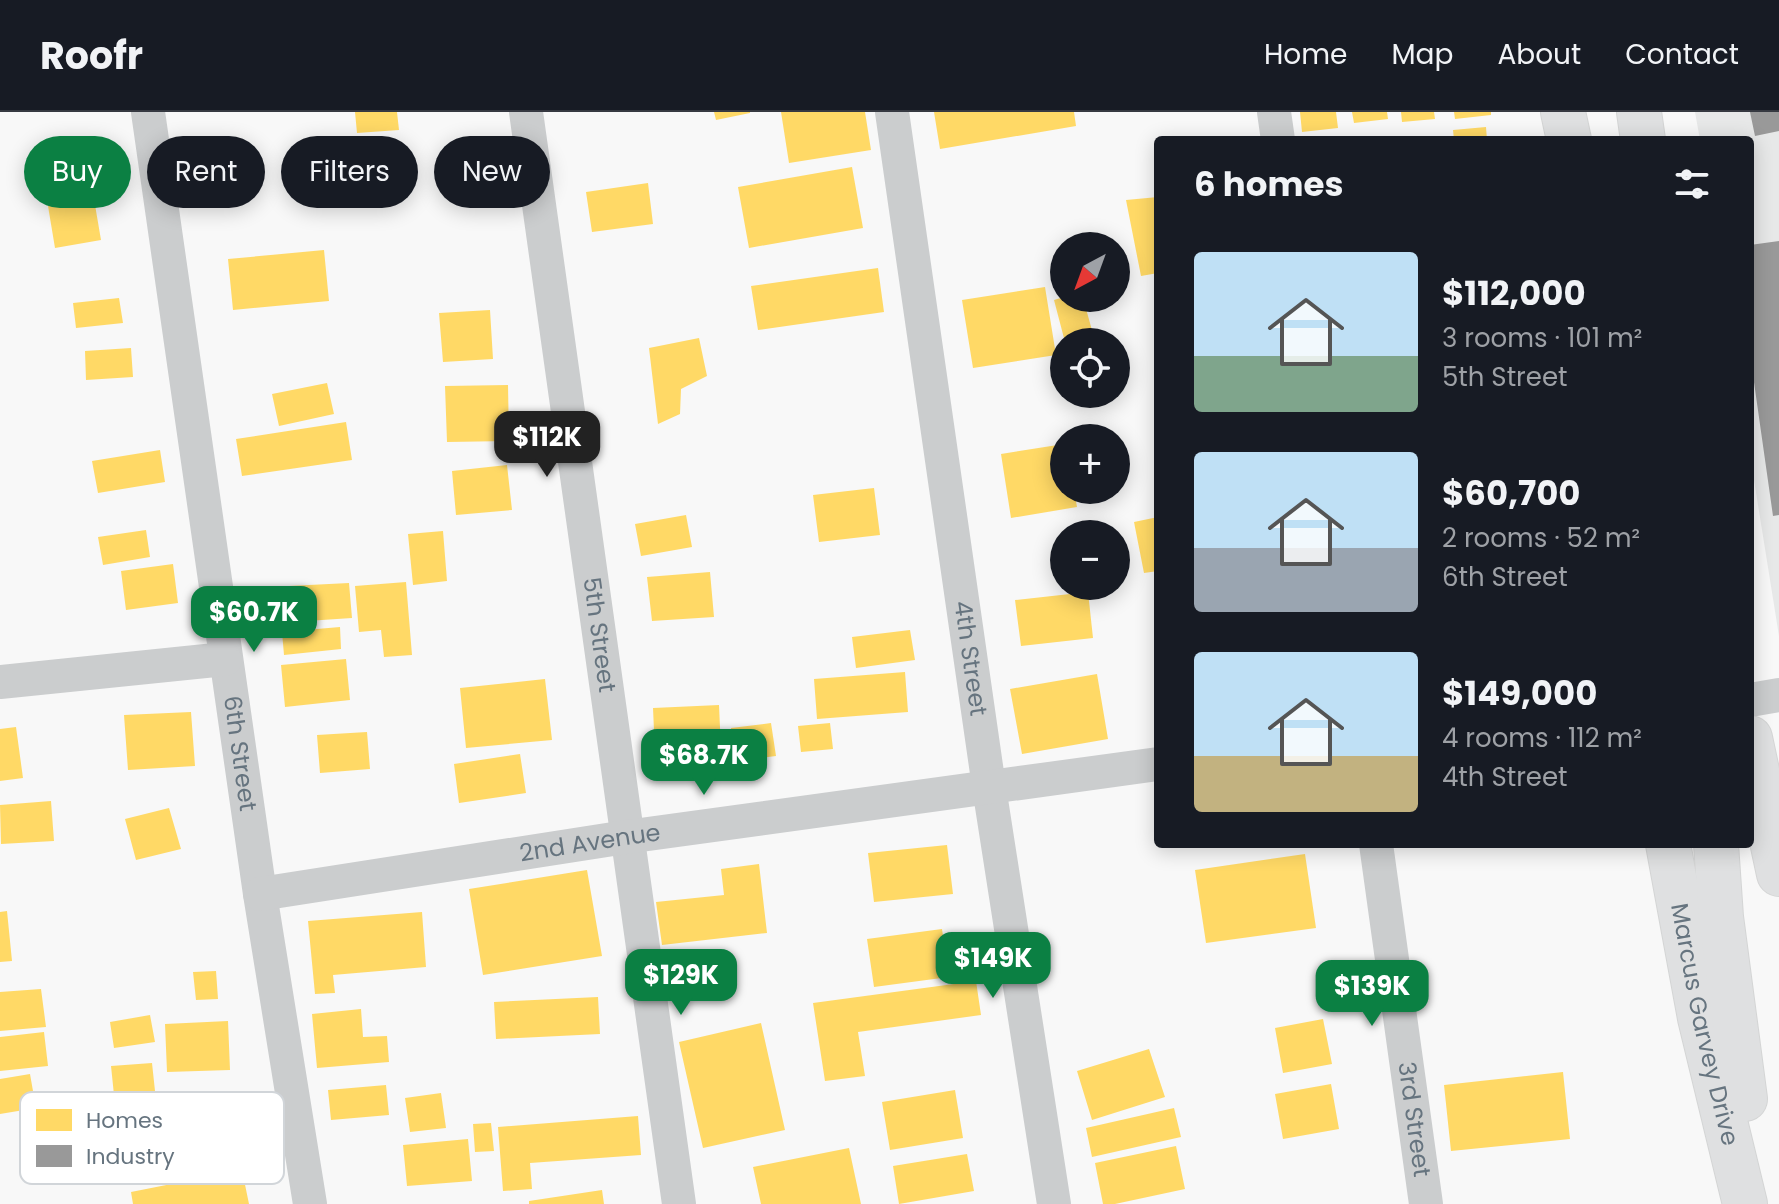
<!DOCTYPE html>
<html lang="en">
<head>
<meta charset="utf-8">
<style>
  :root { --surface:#171b24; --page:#20242c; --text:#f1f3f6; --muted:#9ea1a6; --line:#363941; --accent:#0b8043 }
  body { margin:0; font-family:Poppins,sans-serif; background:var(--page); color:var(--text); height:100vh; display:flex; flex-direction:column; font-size:30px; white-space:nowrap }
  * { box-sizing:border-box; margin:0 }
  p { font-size:26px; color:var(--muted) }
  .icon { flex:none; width:44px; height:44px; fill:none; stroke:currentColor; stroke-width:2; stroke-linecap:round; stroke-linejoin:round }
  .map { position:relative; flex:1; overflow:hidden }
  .details { position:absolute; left:1154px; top:24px; width:600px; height:712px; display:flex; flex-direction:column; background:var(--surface); border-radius:8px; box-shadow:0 4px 20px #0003 }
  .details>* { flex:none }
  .banner { position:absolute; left:24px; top:24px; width:760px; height:72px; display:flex; gap:16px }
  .needle { width:52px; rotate:221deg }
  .buttons { position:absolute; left:1050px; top:120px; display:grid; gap:16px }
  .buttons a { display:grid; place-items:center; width:80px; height:80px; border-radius:50%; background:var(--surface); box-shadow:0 4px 20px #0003; font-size:40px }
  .price { position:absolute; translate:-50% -68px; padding:0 18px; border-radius:16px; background:var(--accent); color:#fff; font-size:26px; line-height:52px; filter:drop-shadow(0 2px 4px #0008) }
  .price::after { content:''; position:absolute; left:50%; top:48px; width:24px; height:18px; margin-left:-12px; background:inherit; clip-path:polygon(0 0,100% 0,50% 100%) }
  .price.current { background:#222; color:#fff }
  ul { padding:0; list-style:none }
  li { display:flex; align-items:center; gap:24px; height:200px; padding:0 40px }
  li span { display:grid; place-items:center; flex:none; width:224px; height:160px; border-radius:8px; color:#555 }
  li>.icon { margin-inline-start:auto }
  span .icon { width:96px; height:96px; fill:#fffc; stroke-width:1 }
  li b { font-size:34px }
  h2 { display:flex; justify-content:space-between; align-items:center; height:96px; padding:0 40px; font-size:34px }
  .tag { padding:0 28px; border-radius:36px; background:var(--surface); box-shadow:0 4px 20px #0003; font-size:28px; line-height:72px }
  .tag.current { background:var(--accent); color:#fff }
  header { display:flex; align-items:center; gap:48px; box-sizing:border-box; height:112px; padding:0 40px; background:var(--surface); border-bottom:2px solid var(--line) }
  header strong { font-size:38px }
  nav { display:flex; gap:44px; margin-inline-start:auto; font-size:28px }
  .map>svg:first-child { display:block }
  .built { fill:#e7e8e8 }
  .homes { fill:#ffd966 }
  .industry { fill:#999 }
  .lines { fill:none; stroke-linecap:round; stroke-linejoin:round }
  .highway-casing { stroke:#d4d5d5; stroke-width:46 }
  .minor { stroke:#cbcdce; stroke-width:34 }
  .highway { stroke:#dfe0e1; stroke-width:44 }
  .labels { text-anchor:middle; stroke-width:8; stroke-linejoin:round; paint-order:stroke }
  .street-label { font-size:24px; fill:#66747f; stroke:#fff }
  .key { fill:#fff; stroke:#d1d5d9; stroke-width:2 }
  .key-label { font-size:22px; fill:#66747f }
</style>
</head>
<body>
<header>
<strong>Roofr</strong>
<nav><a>Home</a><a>Map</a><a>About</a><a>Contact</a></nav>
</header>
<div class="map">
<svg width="1779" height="1092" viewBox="0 0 1779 1092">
  <rect width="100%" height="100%" fill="#f8f8f8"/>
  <path class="built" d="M 1695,0 L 1779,0 L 1779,524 L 1750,343 L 1750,28 L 1700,28 Z"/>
  <path class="homes" d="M 355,0 L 397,0 L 399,18 L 357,21 Z
    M 714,0 L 750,0 L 750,1 L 716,8 Z
    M 781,0 L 865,0 L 871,38 L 789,51 Z
    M 934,0 L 1074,0 L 1076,14 L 940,37 Z
    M 1300,0 L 1336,0 L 1338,16 L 1302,20 Z
    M 1352,0 L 1387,0 L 1388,7 L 1354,11 Z
    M 1401,0 L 1434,0 L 1435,7 L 1402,10 Z
    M 1454,0 L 1491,0 L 1491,3 L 1455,7 Z
    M 1486,15 L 1487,28 L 1454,28 L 1453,18 Z
    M 852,55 L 863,116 L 749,136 L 738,75 Z
    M 648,71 L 653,112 L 592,120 L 586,80 Z
    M 1158,85 L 1158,161 L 1141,164 L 1126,88 Z
    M 94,87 L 101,128 L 55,136 L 48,94 Z
    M 324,138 L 329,189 L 233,198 L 228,147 Z
    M 878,156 L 884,200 L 758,218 L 751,174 Z
    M 1045,175 L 1056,243 L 973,256 L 962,188 Z
    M 1064,185 L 1083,186 L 1095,229 L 1065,230 L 1054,188 Z
    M 119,186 L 123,211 L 76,216 L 73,191 Z
    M 490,198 L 493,247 L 443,250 L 439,201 Z
    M 699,226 L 707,264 L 681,277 L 680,302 L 658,312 L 649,236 Z
    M 131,236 L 133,265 L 86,268 L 85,239 Z
    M 327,271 L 334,302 L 279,314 L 272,282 Z
    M 508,273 L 509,329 L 447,330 L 445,274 Z
    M 346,310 L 352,348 L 242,364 L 236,327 Z
    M 1064,332 L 1064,378 L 1074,378 L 1077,395 L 1011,406 L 1001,342 Z
    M 160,338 L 165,370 L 98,381 L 92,349 Z
    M 507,353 L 512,398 L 456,403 L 452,359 Z
    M 874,376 L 880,423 L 819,430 L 813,383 Z
    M 686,403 L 692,435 L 641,444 L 635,412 Z
    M 1158,405 L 1158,459 L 1144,461 L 1134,410 Z
    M 146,418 L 150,445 L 103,453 L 98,425 Z
    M 443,419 L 447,469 L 413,473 L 408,422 Z
    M 173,452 L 178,491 L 126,498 L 121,459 Z
    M 710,460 L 714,505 L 652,509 L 647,465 Z
    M 406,470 L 412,543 L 384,545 L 381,518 L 359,520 L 355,474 Z
    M 349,471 L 352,506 L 292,510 L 289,474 Z
    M 1088,480 L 1093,526 L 1021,534 L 1015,488 Z
    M 340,515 L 341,537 L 284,543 L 282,520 Z
    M 910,518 L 915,548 L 856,556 L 852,525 Z
    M 346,547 L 350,588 L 285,595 L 281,553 Z
    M 905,560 L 908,600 L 817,607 L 814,567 Z
    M 1097,562 L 1108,627 L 1022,642 L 1010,577 Z
    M 545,567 L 552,628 L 466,636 L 460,576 Z
    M 719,593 L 721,638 L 655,641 L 653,596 Z
    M 191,600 L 195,654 L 128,658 L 124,603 Z
    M 771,611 L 776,644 L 734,649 L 731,616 Z
    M 830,611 L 833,637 L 801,640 L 798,614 Z
    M 16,615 L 23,666 L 0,669 L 0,617 Z
    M 367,620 L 370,657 L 320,661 L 317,623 Z
    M 520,642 L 526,681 L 459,691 L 454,652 Z
    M 51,689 L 54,729 L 1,732 L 0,693 Z
    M 169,696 L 181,737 L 136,748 L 125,707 Z
    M 947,733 L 953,782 L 874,790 L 868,741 Z
    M 1305,742 L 1316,816 L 1206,831 L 1195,758 Z
    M 759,752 L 767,821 L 662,833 L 656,790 L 724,783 L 721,757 Z
    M 587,758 L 602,844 L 483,863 L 469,777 Z
    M 7,799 L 12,849 L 0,850 L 0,800 Z
    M 422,800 L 426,855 L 333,863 L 335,881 L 315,882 L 308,809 Z
    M 942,817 L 949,865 L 874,875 L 867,827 Z
    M 216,859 L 218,887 L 196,888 L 193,860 Z
    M 976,869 L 981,903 L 858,920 L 865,964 L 825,969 L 813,891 Z
    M 41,877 L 46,915 L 0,919 L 0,880 Z
    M 598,885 L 600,922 L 496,927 L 494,890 Z
    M 361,897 L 363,925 L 387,924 L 389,950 L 317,956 L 312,902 Z
    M 150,903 L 155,930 L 114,936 L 110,910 Z
    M 1323,907 L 1332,952 L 1283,961 L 1275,916 Z
    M 228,909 L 230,958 L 167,960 L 165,912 Z
    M 761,911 L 785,1018 L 703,1036 L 679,930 Z
    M 44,920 L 48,954 L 0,959 L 0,925 Z
    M 1149,937 L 1165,985 L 1092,1008 L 1077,959 Z
    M 152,951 L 155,979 L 114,983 L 111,954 Z
    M 1563,960 L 1570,1027 L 1451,1039 L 1444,973 Z
    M 30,962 L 36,996 L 0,1002 L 0,967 Z
    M 1331,972 L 1339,1017 L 1283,1027 L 1275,982 Z
    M 386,973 L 389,1003 L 331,1008 L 328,978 Z
    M 955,978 L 963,1026 L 890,1038 L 882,990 Z
    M 441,981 L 446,1016 L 410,1020 L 405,986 Z
    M 1174,996 L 1181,1025 L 1092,1045 L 1086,1016 Z
    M 638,1004 L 641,1043 L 530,1051 L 532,1077 L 503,1079 L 498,1015 Z
    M 491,1011 L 494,1039 L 475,1040 L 473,1012 Z
    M 468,1027 L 472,1069 L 407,1074 L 403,1033 Z
    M 1176,1034 L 1185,1077 L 1115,1092 L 1103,1092 L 1095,1051 Z
    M 849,1036 L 861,1092 L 761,1092 L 753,1055 Z
    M 967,1042 L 974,1079 L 899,1092 L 893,1054 Z
    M 242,1058 L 249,1092 L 133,1092 L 131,1080 Z
    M 602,1078 L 604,1092 L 529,1092 L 529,1089 Z"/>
  <path class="industry" d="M 1750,0 L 1779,0 L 1779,19 L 1755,24 Z
    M 1779,129 L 1779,403 L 1773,404 L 1750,242 L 1750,133 Z"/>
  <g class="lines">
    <g class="highway-casing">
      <g id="highway">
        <path d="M 1563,0 L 1569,28"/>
        <path d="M 1639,0 L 1643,28"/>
        <path d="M 1750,626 L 1779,762"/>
        <path id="s6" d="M 1668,732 L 1700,906 L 1745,1092"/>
        <path d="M 1716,732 L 1721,805 L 1745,987"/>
      </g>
    </g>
    <g class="minor">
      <path id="s1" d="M 148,0 L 260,782 L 310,1092"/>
      <path id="s2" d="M 526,0 L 679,1092"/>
      <path id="s3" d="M 892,0 L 989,675 L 1054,1092"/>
      <path d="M 1274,0 L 1278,28"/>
      <path d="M 0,570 L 225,547"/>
      <path d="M 1750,588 L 1779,583"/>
      <path id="s4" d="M 1376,732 L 1426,1092"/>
      <path id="s5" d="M 260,782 L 626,725 L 1158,652"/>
    </g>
    <use href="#highway" class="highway"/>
  </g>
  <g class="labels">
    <g class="street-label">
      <text dy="8" stroke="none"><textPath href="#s2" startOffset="528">5th Street</textPath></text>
      <text dy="8" stroke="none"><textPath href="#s3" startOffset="552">4th Street</textPath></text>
      <text dy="8" stroke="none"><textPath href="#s1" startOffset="648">6th Street</textPath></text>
      <text dy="8" stroke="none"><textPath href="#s5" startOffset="334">2nd Avenue</textPath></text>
      <text dy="8" stroke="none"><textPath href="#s6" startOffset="184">Marcus Garvey Drive</textPath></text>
      <text dy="8" stroke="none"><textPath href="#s4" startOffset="278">3rd Street</textPath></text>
    </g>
  </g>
  <rect x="20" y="980" width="264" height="92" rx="12" class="key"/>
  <rect x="36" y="997" width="36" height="22" fill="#ffd966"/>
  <rect x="36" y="1033" width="36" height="22" fill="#999"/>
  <g class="key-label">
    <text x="86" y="1016">Homes</text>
    <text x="86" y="1052">Industry</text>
  </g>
</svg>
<div class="buttons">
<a><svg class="needle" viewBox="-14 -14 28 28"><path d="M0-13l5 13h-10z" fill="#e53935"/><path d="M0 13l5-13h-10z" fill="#9ea1a6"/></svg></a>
<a><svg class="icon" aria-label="locate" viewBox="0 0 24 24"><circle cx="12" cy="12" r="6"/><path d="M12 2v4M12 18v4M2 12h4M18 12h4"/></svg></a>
<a>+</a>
<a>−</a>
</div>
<b class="price current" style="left:547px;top:367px">$112K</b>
<b class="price" style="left:254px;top:542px">$60.7K</b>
<b class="price" style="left:704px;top:685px">$68.7K</b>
<b class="price" style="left:993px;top:888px">$149K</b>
<b class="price" style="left:681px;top:905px">$129K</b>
<b class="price" style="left:1372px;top:916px">$139K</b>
<div class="banner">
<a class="tag current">Buy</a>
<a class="tag">Rent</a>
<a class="tag">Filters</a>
<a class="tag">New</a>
</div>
<section class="details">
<h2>6 homes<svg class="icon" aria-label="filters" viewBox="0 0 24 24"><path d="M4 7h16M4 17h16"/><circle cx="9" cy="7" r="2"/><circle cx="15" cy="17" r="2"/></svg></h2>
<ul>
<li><span style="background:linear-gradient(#bfe0f5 65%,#7fa58c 0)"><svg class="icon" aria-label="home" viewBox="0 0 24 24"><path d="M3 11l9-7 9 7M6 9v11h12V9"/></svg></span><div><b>$112,000</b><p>3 rooms · 101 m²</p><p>5th Street</p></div></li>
<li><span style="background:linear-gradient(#bfe0f5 60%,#9aa5b1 0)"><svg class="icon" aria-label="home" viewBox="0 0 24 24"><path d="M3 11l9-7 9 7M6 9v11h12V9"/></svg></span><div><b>$60,700</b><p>2 rooms · 52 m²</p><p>6th Street</p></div></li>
<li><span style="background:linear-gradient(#bfe0f5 65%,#c2b280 0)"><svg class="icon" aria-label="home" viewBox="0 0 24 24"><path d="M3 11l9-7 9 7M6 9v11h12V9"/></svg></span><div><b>$149,000</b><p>4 rooms · 112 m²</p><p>4th Street</p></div></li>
</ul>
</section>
</div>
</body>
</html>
